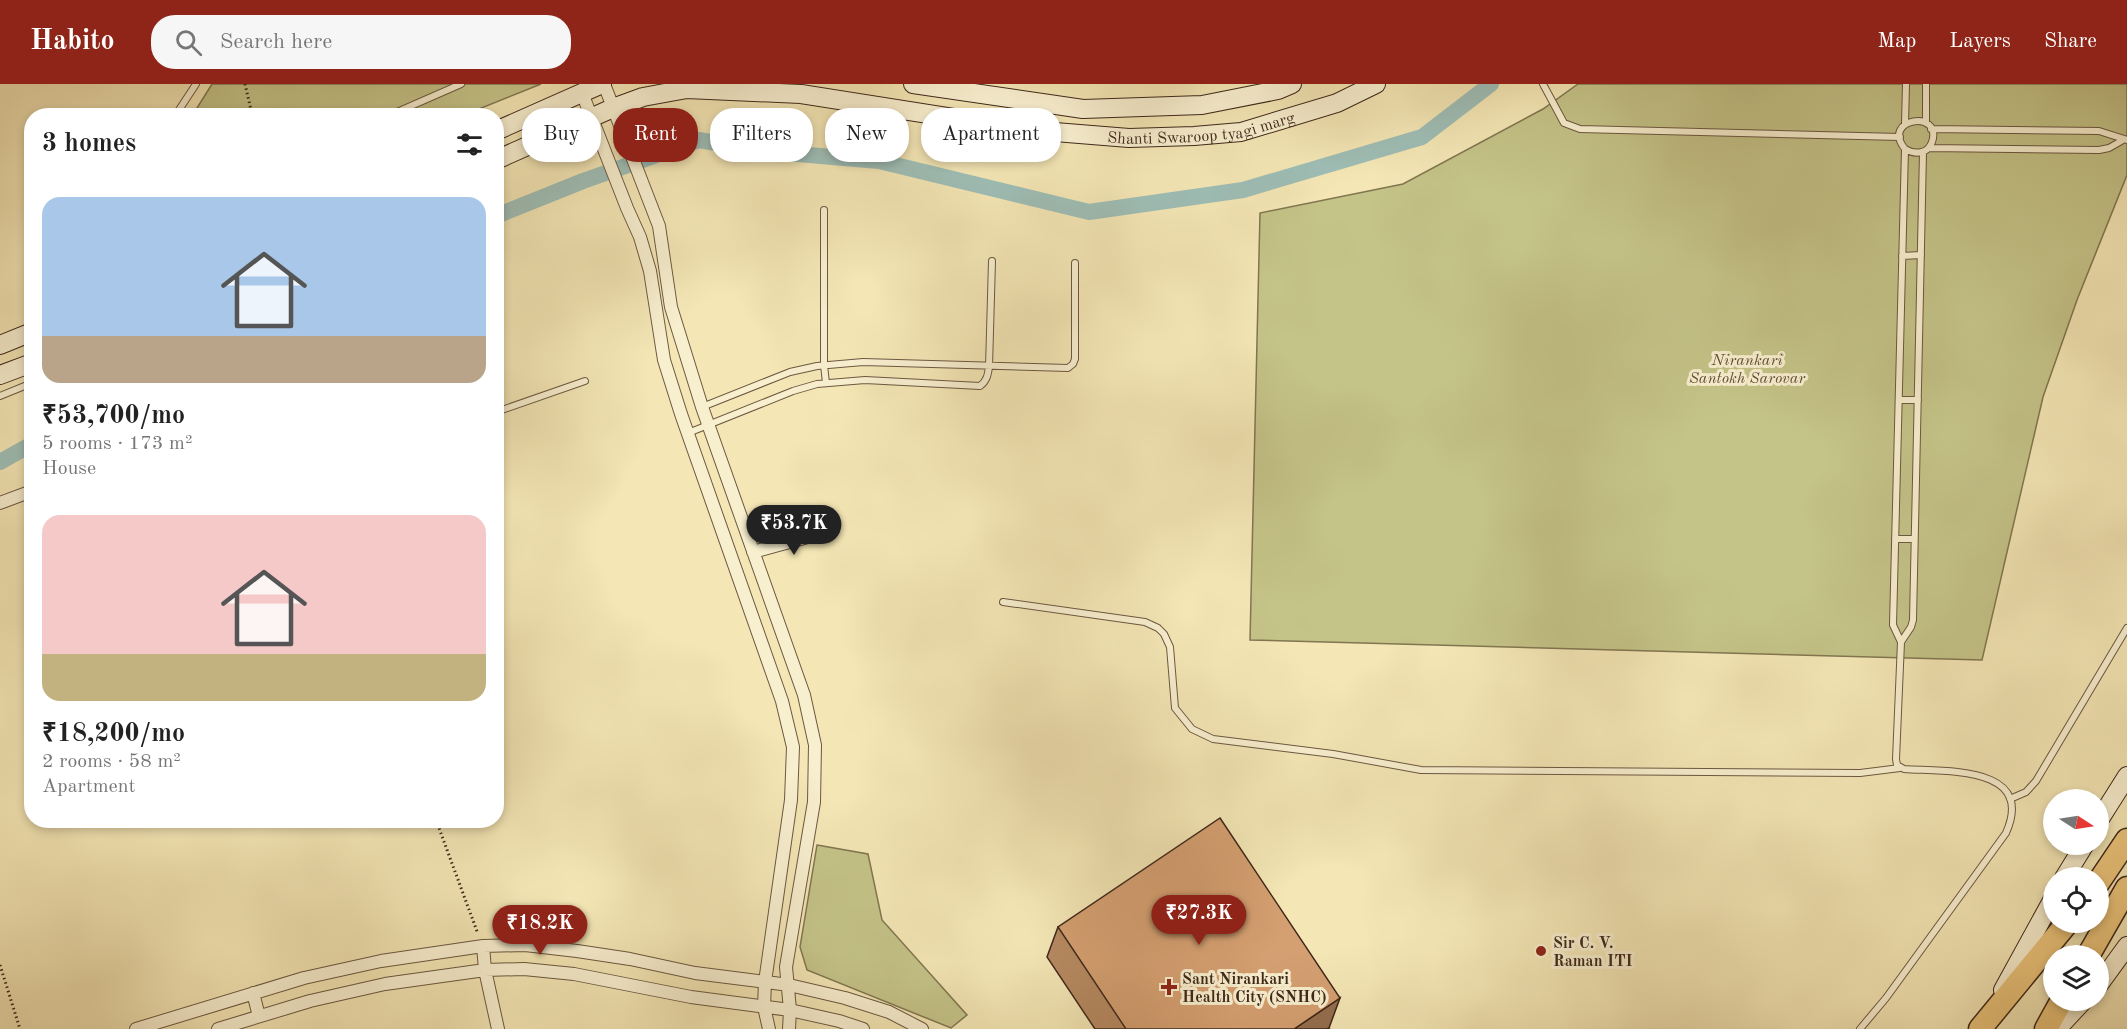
<!DOCTYPE html>
<html lang="en">
<head>
<meta charset="utf-8">
<style>
  :root { --surface:#fff; --page:#f6f6f6; --text:#222; --muted:#767676; --accent:#8f2418 }
  body { margin:0; font-family:"Old Standard TT",serif; background:var(--page); color:var(--text); height:100vh; display:flex; flex-direction:column; font-size:22px; white-space:nowrap }
  * { box-sizing:border-box; margin:0 }
  p { font-size:20px; color:var(--muted) }
  .icon { flex:none; width:33px; height:33px; fill:none; stroke:currentColor; stroke-width:2; stroke-linecap:round; stroke-linejoin:round }
  .map { position:relative; flex:1; overflow:hidden }
  .details { position:absolute; left:24px; top:24px; width:480px; height:720px; display:flex; flex-direction:column; background:var(--surface); border-radius:24px; box-shadow:0 3px 9px #0003 }
  .details>* { flex:none }
  .banner { position:absolute; left:522px; top:24px; width:570px; height:54px; display:flex; gap:12px }
  .needle { width:39px; rotate:102deg }
  .fabs { position:absolute; left:2043px; top:705px; display:grid; gap:12px }
  .fabs a { display:grid; place-items:center; width:66px; height:66px; border-radius:50%; background:var(--surface); box-shadow:0 3px 9px #0003; font-size:30px }
  .price { position:absolute; translate:-50% -51px; padding:0 14px; border-radius:21px; background:var(--accent); color:#fff; font-size:20px; line-height:39px; filter:drop-shadow(0 2px 3px #0008) }
  .price::after { content:''; position:absolute; left:50%; top:36px; width:18px; height:14px; margin-left:-9px; background:inherit; clip-path:polygon(0 0,100% 0,50% 100%) }
  .price.on { background:#222; color:#fff }
  ul { padding:0; list-style:none }
  li { display:grid; align-content:center; gap:12px; height:318px; padding:0 18px }
  li span { display:grid; place-items:center; height:186px; border-radius:18px; color:#555 }
  li>.icon { margin-inline-start:auto }
  span .icon { width:108px; height:108px; fill:#fffc; stroke-width:1 }
  li b { font-size:26px }
  h2 { display:flex; justify-content:space-between; align-items:center; height:72px; padding:0 18px; font-size:26px }
  .tag { padding:0 21px; border-radius:24px; background:var(--surface); box-shadow:0 3px 9px #0003; font-size:21px; line-height:54px }
  .tag.on { background:var(--accent); color:#fff }
  header { display:flex; align-items:center; gap:36px; box-sizing:border-box; height:84px; padding:0 30px; background:var(--accent); color:#fff }
  header strong { font-size:28px }
  nav { display:flex; gap:33px; margin-inline-start:auto; font-size:21px }
  .search { width:420px; height:54px; background:var(--page); display:flex; align-items:center; gap:15px; box-sizing:border-box; padding:0 21px; border-radius:24px; color:var(--muted); font-size:22px }
  .map>svg:first-child { display:block }
  .green { fill:#c4c388; stroke:#817651; stroke-width:1.5 }
  .lines { fill:none; stroke-linecap:round; stroke-linejoin:round }
  .canal { stroke:#9ebeb6; stroke-width:16 }
  .lane-casing { stroke:#6c5841; stroke-width:8 }
  .street-casing { stroke:#6c5841; stroke-width:14 }
  .secondary-casing { stroke:#3e281a; stroke-width:20 }
  .highway-casing { stroke:#3e281a; stroke-width:25 }
  .path { stroke:#3e281a; stroke-width:3; stroke-dasharray:1.5 3; stroke-linecap:butt }
  .lane { stroke:#f8efcf; stroke-width:6 }
  .street { stroke:#f8efcf; stroke-width:12 }
  .secondary { stroke:#f8efcf; stroke-width:18 }
  .highway { stroke:#eac37a; stroke-width:22 }
  .wall { fill:#b68961; stroke:#3e281a; stroke-width:1.5 }
  .shaded-wall { fill:#946f4f; stroke:#3e281a; stroke-width:1.5 }
  .building { fill:#d49f71; stroke:#3e281a; stroke-width:1.5 }
  .poi-dot { fill:#8f2418; stroke:#f8efcf; stroke-width:2 }
  .labels { text-anchor:middle; stroke-width:6; stroke-linejoin:round; paint-order:stroke }
  .street-label { font-size:16px; fill:#3e281a; stroke:#f8efcf }
  .park-label { font-size:16px; font-style:italic; fill:#604f36; stroke:#f8efcf }
  .poi-label { font-size:16px; font-weight:bold; fill:#3e281a; stroke:#f8efcf; text-anchor:start }
</style>
</head>
<body>
<header>
<strong>Habito</strong>
<div class="search"><svg class="icon" aria-label="search" viewBox="0 0 24 24"><circle cx="10" cy="10" r="6"/><path d="M15 15l6 6"/></svg>Search here</div>
<nav><a>Map</a><a>Layers</a><a>Share</a></nav>
</header>
<div class="map">
<svg width="2127" height="945" viewBox="0 0 2127 945">
  <rect width="100%" height="100%" fill="#f4e6b5"/>
  <filter id="stains"><feTurbulence type="fractalNoise" baseFrequency=".00333" numOctaves="4"/><feColorMatrix values="0 0 0 0 .2 0 0 0 0 .09 0 0 0 0 .02 0 0 0 .5 -.17"/></filter>
  <radialGradient id="worn" r=".72"><stop offset=".6" stop-color="#630" stop-opacity="0"/><stop offset="1" stop-color="#630" stop-opacity=".3"/></radialGradient>
  <path class="green" d="M 212,0 L 541,0 L 464,31 L 192,32 Z
    M 1578,0 L 2127,0 L 2127,91 L 2077,216 L 2043,313 L 1982,576 L 1250,556 L 1260,129 L 1403,100 L 1543,25 Z
    M 817,761 L 868,770 L 882,836 L 967,931 L 951,944 L 807,886 L 800,863 Z"/>
  <g class="lines">
    <path class="canal" d="M 496,132 L 583,97 L 699,56 L 762,67 L 879,77 L 1089,128 L 1243,106 L 1422,53 L 1491,0
      M 0,378 L 32,360"/>
    <g class="lane-casing">
      <path id="lane" d="M 1543,0 L 1564,39 L 1580,45 L 1900,53
        M 175,32 L 196,0
        M 388,32 L 461,0
        M 1926,39 L 1926,0
        M 1905,40 L 1906,0
        M 1931,45 L 2099,47 L 2127,56
        M 1929,64 L 2099,66 L 2109,64 L 2123,56
        M 824,126 L 824,281 L 826,299
        M 1902,172 L 1921,171
        M 0,312 L 32,299
        M 1899,316 L 1918,316
        M 702,323 L 790,288 L 817,282 L 863,278 L 1068,284 L 1073,280 L 1075,275 L 1075,179
        M 496,328 L 585,297
        M 688,349 L 793,307 L 817,300 L 865,296 L 980,302 C 987,297 988,290 989,283 L 992,177
        M 1895,455 L 1914,455
        M 1003,518 L 1145,538 L 1158,544 L 1164,550 L 1170,563 L 1175,624 L 1192,645 L 1213,655 L 1333,670 L 1421,686 L 1860,689 L 1900,684
        M 1901,558 L 1893,541 L 1905,65 C 1880,34 1943,25 1932,58 C 1928,70 1915,71 1905,65
        M 2010,715 L 2026,708 L 2036,697 L 2127,544
        M 1860,945 L 1886,914 L 2006,749 C 2036,681 1945,688 1904,685 L 1897,681 L 1896,675 L 1901,558 L 1911,543 L 1913,536 L 1923,68"/>
    </g>
    <g class="street-casing">
      <path id="street" d="M 604,0 L 659,142 L 671,223 L 702,323 L 804,611 L 815,661 L 814,718 L 786,883 L 790,926 L 789,945
        M 582,9 L 627,124 L 640,153 L 650,187 L 664,276 L 681,330 L 782,617 L 793,663 L 791,716 L 765,898 L 764,923 L 769,945
        M 0,419 L 32,407
        M 753,468 L 826,448
        M 483,862 L 485,886 L 498,945
        M 253,909 L 259,932
        M 136,945 L 304,894 L 381,877 L 483,862 L 525,861 L 577,867 L 630,875 L 695,889 L 789,901 L 845,914 L 889,928 L 922,945
        M 218,945 L 310,917 L 385,900 L 485,886 L 524,885 L 574,890 L 691,913 L 790,926 L 839,937 L 863,945"/>
    </g>
    <g class="secondary-casing">
      <g id="secondary">
        <path d="M 913,0 L 1083,25 L 1202,21 L 1278,6 L 1292,0"/>
        <path d="M 496,47 L 602,0"/>
        <path id="s1" d="M 496,76 L 613,24 L 643,13 L 687,5 L 801,10 L 1030,46 L 1129,54 L 1194,52 L 1241,48 L 1337,19 L 1376,0"/>
        <path d="M 0,261 L 32,248"/>
        <path d="M 0,291 L 32,279"/>
        <path d="M 2098,738 L 2127,692"/>
        <path d="M 2064,794 L 2085,760"/>
        <path d="M 2098,902 L 2127,862"/>
        <path d="M 2003,906 L 2054,813"/>
        <path d="M 2057,945 L 2084,916"/>
      </g>
    </g>
    <g class="highway-casing">
      <path id="highway" d="M 2098,799 L 2127,756
        M 2088,872 L 2127,804
        M 1980,945 L 2068,838
        M 2046,945 L 2062,916"/>
    </g>
    <path class="path" d="M 245,0 L 251,26 L 254,32
      M 436,736 L 478,850
      M 0,881 L 20,945"/>
    <use href="#lane" class="lane"/>
    <use href="#street" class="street"/>
    <use href="#secondary" class="secondary"/>
    <use href="#highway" class="highway"/>
  </g>
  <path class="wall" d="M 1058,843 L 1329,944 L 1327,945 L 1095,945 L 1047,873 Z"/>
  <path class="shaded-wall" d="M 1340,914 L 1329,944 L 1327,945 L 1294,945 Z"/>
  <path class="building" d="M 1220,734 L 1340,914 L 1294,945 L 1126,945 L 1058,843 Z"/>
  <g class="poi-dot">
    <circle cx="1541" cy="867" r="6"/>
    <path d="M1166 894h6v6h6v6h-6v6h-6v-6h-6v-6h6z"/>
  </g>
  <g class="labels">
    <g class="street-label">
      <text dy="6" stroke="none"><textPath href="#s1" startOffset="723">Shanti Swaroop tyagi marg</textPath></text>
    </g>
    <g class="park-label">
      <text x="1747" y="281">Nirankari<tspan x="1747" dy="18">Santokh Sarovar</tspan></text>
    </g>
    <g class="poi-label">
      <text x="1553" y="864">Sir C. V.<tspan x="1553" dy="18">Raman ITI</tspan></text>
      <text x="1182" y="900">Sant Nirankari<tspan x="1182" dy="18">Health City (SNHC)</tspan></text>
    </g>
  </g>
  <rect width="100%" height="100%" filter="url(#stains)"/>
  <rect width="100%" height="100%" fill="url(#worn)"/>
</svg>
<div class="fabs">
<a><svg class="needle" viewBox="-14 -14 28 28"><path d="M0-13l5 13h-10z" fill="#e53935"/><path d="M0 13l5-13h-10z" fill="#767676"/></svg></a>
<a><svg class="icon" aria-label="locate" viewBox="0 0 24 24"><circle cx="12" cy="12" r="6"/><path d="M12 2v4M12 18v4M2 12h4M18 12h4"/></svg></a>
<a><svg class="icon" aria-label="layers" viewBox="0 0 24 24"><path d="M12 4l9 5-9 5-9-5zM3 14l9 5 9-5"/></svg></a>
</div>
<b class="price on" style="left:794px;top:472px">₹53.7K</b>
<b class="price" style="left:1199px;top:862px">₹27.3K</b>
<b class="price" style="left:540px;top:872px">₹18.2K</b>
<div class="banner">
<a class="tag">Buy</a>
<a class="tag on">Rent</a>
<a class="tag">Filters</a>
<a class="tag">New</a>
<a class="tag">Apartment</a>
</div>
<section class="details">
<h2>3 homes<svg class="icon" aria-label="filters" viewBox="0 0 24 24"><path d="M4 7h16M4 17h16"/><circle cx="9" cy="7" r="2"/><circle cx="15" cy="17" r="2"/></svg></h2>
<ul>
<li><span style="background:linear-gradient(#a9c7e8 75%,#b9a48a 0)"><svg class="icon" aria-label="home" viewBox="0 0 24 24"><path d="M3 11l9-7 9 7M6 9v11h12V9"/></svg></span><div><b>₹53,700/mo</b><p>5 rooms · 173 m²</p><p>House</p></div></li>
<li><span style="background:linear-gradient(#f6c9c9 75%,#c2b280 0)"><svg class="icon" aria-label="home" viewBox="0 0 24 24"><path d="M3 11l9-7 9 7M6 9v11h12V9"/></svg></span><div><b>₹18,200/mo</b><p>2 rooms · 58 m²</p><p>Apartment</p></div></li>
</ul>
</section>
</div>
</body>
</html>
